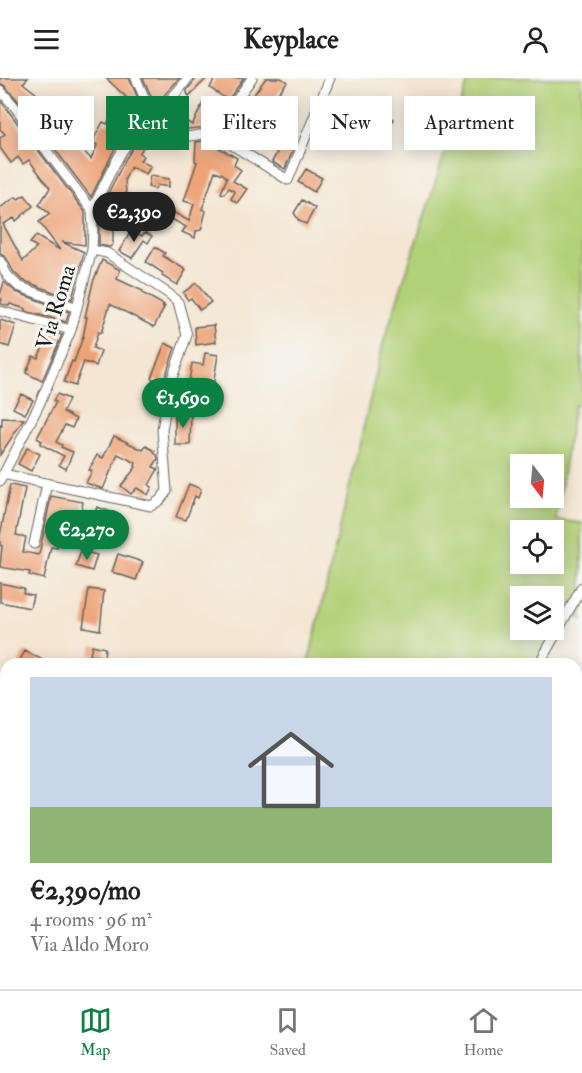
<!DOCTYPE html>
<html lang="en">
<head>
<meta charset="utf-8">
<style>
  :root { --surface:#fff; --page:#f6f6f6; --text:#222; --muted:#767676; --line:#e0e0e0; --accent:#0b8043 }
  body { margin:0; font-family:"IM FELL Double Pica",serif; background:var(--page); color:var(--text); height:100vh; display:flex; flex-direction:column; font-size:22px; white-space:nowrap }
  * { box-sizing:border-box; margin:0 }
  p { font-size:20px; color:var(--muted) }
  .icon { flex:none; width:33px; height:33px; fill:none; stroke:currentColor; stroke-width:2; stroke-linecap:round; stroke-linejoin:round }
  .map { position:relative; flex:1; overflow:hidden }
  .sheet { position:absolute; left:0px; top:580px; width:582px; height:332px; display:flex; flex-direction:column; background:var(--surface); border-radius:18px 18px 0 0; box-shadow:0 3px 15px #0003 }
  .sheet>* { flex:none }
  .top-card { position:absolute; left:18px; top:18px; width:546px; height:54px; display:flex; gap:12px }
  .needle { width:39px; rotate:164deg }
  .fabs { position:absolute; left:510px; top:376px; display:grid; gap:12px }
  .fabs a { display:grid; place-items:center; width:54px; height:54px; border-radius:0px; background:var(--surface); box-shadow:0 3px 15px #0003; font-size:30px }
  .price { position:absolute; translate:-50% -51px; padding:0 14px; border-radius:21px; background:var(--accent); color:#fff; font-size:20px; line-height:39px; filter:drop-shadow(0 2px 3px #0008) }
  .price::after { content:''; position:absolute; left:50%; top:36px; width:18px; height:14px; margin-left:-9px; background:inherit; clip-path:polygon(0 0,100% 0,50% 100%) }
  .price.current { background:#222; color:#fff }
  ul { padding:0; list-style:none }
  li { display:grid; align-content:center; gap:12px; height:318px; padding:0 30px }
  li+li { border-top:2px solid var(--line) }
  li span { display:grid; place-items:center; height:186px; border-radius:0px; color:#555 }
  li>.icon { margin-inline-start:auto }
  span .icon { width:108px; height:108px; fill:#fffc; stroke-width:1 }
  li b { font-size:26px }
  .pill { padding:0 21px; border-radius:0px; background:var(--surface); box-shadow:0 3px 15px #0003; font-size:21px; line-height:54px }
  .pill.current { background:var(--accent); color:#fff }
  header { display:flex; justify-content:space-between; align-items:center; height:78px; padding:0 30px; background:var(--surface); font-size:27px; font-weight:700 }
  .tabs { display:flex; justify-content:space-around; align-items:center; height:84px; border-top:2px solid var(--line); background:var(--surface); font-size:16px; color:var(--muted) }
  .tabs a { display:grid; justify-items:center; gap:3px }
  .tabs .current { color:var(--accent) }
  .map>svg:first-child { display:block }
  .green { fill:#b2d077; stroke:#67764a; stroke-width:1.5; fill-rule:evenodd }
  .forest { fill:#8db268; stroke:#546742; stroke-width:1.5 }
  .building { fill:#eea377 }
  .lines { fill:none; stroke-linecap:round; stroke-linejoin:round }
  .minor-casing { stroke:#68635c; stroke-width:11 }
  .minor { stroke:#fff; stroke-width:9 }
  .labels { text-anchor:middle; stroke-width:6; stroke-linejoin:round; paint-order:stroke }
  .street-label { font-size:22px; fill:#1c1c1c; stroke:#f6f6f2 }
</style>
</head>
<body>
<header><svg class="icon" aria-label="menu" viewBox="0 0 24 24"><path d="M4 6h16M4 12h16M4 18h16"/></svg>Keyplace<svg class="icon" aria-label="person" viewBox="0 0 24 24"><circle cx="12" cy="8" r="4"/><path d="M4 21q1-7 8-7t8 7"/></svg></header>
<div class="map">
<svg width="582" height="911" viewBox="0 0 582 911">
  <rect width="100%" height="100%" fill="#f6f6f2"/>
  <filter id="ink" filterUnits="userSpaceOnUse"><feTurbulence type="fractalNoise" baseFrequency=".0167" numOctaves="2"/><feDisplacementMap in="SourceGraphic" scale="12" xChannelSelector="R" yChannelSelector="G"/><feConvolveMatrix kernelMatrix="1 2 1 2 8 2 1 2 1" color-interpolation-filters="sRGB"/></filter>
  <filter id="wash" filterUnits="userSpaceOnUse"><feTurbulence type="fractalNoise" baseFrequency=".008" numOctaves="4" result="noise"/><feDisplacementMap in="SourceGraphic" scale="24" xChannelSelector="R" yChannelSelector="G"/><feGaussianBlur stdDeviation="1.35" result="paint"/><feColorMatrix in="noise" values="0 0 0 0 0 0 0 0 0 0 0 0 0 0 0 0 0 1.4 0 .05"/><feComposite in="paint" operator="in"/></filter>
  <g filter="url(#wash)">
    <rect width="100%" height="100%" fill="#f4e6d3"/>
    <path class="green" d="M 469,0 L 582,0 L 582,328 L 574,327 L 556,442 L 582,445 L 582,542 L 567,535 L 539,586 L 308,586 L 383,266 ZM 520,387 L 554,387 L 554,420 L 520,420 ZM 520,453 L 554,453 L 554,486 L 520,486 ZM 520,519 L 554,519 L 554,552 L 520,552 Z
      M 576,822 L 582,825 L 582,911 L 421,911 L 422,906 L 576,906 Z
      M 234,906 L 415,906 L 414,911 L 233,911 Z"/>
    <path class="forest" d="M 0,684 L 6,689 L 6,738 L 0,733 Z
      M 43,906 L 195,906 L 195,911 L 43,911 Z"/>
    <g id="blocks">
      <path class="building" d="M 0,0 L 28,0 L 23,5 L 38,17 L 37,19 L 53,47 L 56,45 L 68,59 L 69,57 L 91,81 L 97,67 L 92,64 L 103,44 L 107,46 L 110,40 L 116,43 L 125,34 L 119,30 L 128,21 L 106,0 L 129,0 L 145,36 L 120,60 L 91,119 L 20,25 L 5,8 L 0,5 Z
        M 143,0 L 180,0 L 155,27 Z
        M 197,0 L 207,0 L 189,18 L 187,15 L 187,12 Z
        M 215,0 L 244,0 L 228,22 L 210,10 Z
        M 266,0 L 281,0 L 287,4 L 269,27 L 264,23 L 238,61 L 225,52 L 234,42 L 235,43 Z
        M 338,19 L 356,26 L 346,51 L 328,43 Z
        M 205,21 L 226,26 L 209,49 L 175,52 L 163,42 L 172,34 L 192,47 Z
        M 0,22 L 85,134 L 85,167 L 62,164 L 84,174 L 72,221 L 22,202 L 13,193 L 6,179 L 0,176 L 0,130 L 16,119 L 18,121 L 25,117 L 33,128 L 16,143 L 14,140 L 3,146 L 23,183 L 37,169 L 30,165 L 36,158 L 60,172 L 39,144 L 50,136 L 39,127 L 50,110 L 29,82 L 23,86 L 18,79 L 11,85 L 0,70 L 0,60 L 5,56 L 0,51 Z
        M 377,32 L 394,41 L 386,56 L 369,47 Z
        M 82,40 L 88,43 L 84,49 L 86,50 L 80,57 L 72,53 Z
        M 152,48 L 155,53 L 152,56 L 155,59 L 150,63 L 147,61 L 140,75 L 143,78 L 140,83 L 151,88 L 146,96 L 131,89 L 125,101 L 126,115 L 129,117 L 121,130 L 132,138 L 125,150 L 113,144 L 113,166 L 110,169 L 99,167 L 99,133 L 125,82 L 135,66 Z
        M 285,59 L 296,65 L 285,91 L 272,84 Z
        M 211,62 L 214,63 L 214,67 L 237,80 L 234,87 L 241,92 L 233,103 L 247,111 L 237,125 L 231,121 L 235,114 L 229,110 L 224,116 L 221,115 L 227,100 L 223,96 L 215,93 L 202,131 L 206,133 L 201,152 L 196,153 L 195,160 L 182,154 L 186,149 L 170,140 L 173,134 L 189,143 L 194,126 L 184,123 L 197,84 L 195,83 L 196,64 Z
        M 306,91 L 322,100 L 314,114 L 298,104 Z
        M 150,98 L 169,101 L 169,109 L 157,107 L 155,111 L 148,109 Z
        M 302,122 L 315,130 L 306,146 L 299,143 L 294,135 Z
        M 132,152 L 142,158 L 145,154 L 152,158 L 148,165 L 144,162 L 132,180 L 119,173 Z
        M 155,169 L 165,175 L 163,178 L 186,192 L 177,207 L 162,198 L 163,195 L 146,184 Z
        M 102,182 L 120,192 L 117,201 L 143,213 L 142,215 L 164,227 L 162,230 L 165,228 L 154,249 L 110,226 L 101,255 L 98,254 L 93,270 L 101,273 L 96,288 L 84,284 L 75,308 L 64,304 L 72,283 L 74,284 L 83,259 L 87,239 L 85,239 L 93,204 Z
        M 4,204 L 16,214 L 69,234 L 66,244 L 25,233 L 26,231 L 10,226 L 9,228 L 1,226 L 2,221 L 0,221 L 0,217 Z
        M 196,205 L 211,224 L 200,232 L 191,220 L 188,222 L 183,215 Z
        M 0,242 L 16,247 L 9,269 L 0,266 Z
        M 214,247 L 216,264 L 196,267 L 195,249 Z
        M 46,252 L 62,257 L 42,303 L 26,295 L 33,278 L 38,280 L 49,256 L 45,255 Z
        M 165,265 L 175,270 L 163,305 L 151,300 Z
        M 205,275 L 218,277 L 211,320 L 191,316 L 190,323 L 181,321 L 183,314 L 187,315 L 192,285 L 203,287 Z
        M 21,316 L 33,322 L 25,336 L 13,330 Z
        M 57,316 L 69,321 L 63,334 L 76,341 L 72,350 L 65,347 L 56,364 L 62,367 L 61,369 L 73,374 L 66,391 L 59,387 L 64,378 L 40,366 L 42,363 L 37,360 L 56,324 L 53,323 Z
        M 175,336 L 191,336 L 190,367 L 175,367 Z
        M 2,340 L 24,341 L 0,377 L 0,347 L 2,348 Z
        M 114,358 L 143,372 L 146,368 L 155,373 L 154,375 L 157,377 L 158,381 L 153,389 L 158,391 L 149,407 L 152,409 L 148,417 L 137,410 L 131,416 L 121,408 L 136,389 L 135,388 L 136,385 L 118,376 L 103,411 L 86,405 L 92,393 L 89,392 L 97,377 L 103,380 Z
        M 27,370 L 40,376 L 31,393 L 18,386 Z
        M 189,406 L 201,411 L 198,420 L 195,418 L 186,442 L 176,439 Z
        M 10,407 L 25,410 L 16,457 L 26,459 L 23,474 L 39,477 L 51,418 L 83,424 L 80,440 L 64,437 L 57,470 L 51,469 L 44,501 L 29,497 L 30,494 L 0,489 L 2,468 L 0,467 L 0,458 Z
        M 97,429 L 117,436 L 113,450 L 106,448 L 105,451 L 91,446 Z
        M 81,473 L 97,477 L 92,493 L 76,488 Z
        M 118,476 L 143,484 L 136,502 L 112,494 Z
        M 0,505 L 24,510 L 23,515 L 33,517 L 30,530 L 0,524 Z
        M 89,511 L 104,513 L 100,552 L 83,549 Z
        M 92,567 L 105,570 L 104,579 L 90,577 Z
        M 25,573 L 41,581 L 38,586 L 18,586 Z"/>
    </g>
  </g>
  <g filter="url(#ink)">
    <use href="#blocks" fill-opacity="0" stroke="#68635c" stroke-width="1.5"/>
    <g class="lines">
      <g class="minor-casing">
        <path id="minor" d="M 136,0 C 142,14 158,58 174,59 C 186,60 201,56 213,55
          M 252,0 L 213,55 L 288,102 L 330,0
          M 0,12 L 15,29 L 33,55 L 92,132 L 93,150 L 92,172 L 71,252 L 39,327 L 0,403
          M 92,132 C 104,109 114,82 130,62 C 148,39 172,24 188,0
          M 0,183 L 7,197 L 18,208 L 77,230
          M 0,233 L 71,252
          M 3,396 L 151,428 L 160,422 L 167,413 L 162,352 L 169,309 L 187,257 L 178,224 L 169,216 L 107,175 L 92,172
          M 34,466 L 47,406
          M 539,586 L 582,509
          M 576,819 L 582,822
          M 414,911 L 415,906"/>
      </g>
      <use href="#minor" class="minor"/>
    </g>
  </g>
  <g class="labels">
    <g class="street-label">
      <text transform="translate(55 229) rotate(-73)" y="8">Via Roma</text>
    </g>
  </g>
</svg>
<div class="fabs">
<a><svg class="needle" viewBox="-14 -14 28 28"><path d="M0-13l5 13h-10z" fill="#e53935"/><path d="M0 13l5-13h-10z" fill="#767676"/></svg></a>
<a><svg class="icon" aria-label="locate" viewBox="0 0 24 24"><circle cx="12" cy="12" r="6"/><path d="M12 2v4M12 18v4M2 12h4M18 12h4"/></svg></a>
<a><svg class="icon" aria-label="layers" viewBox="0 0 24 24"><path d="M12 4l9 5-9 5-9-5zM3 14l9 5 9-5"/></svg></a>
</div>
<b class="price current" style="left:134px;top:165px">€2,390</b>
<b class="price" style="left:183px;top:351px">€1,690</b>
<b class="price" style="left:87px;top:483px">€2,270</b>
<div class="top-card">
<a class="pill">Buy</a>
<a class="pill current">Rent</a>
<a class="pill">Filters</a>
<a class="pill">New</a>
<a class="pill">Apartment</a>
</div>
<section class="sheet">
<ul>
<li><span style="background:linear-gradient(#c9d6e8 70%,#8fb573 0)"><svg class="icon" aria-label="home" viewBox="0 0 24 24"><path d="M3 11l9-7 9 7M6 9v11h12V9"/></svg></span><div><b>€2,390/mo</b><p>4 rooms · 96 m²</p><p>Via Aldo Moro</p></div></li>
</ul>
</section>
</div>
<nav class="tabs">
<a class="current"><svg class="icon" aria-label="map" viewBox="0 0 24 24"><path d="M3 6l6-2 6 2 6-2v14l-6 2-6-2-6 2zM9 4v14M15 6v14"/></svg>Map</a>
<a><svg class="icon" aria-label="saved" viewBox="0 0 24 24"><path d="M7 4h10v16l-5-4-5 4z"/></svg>Saved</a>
<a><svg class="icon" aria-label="home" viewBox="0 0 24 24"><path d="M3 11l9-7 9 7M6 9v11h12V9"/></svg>Home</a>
</nav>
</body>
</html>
